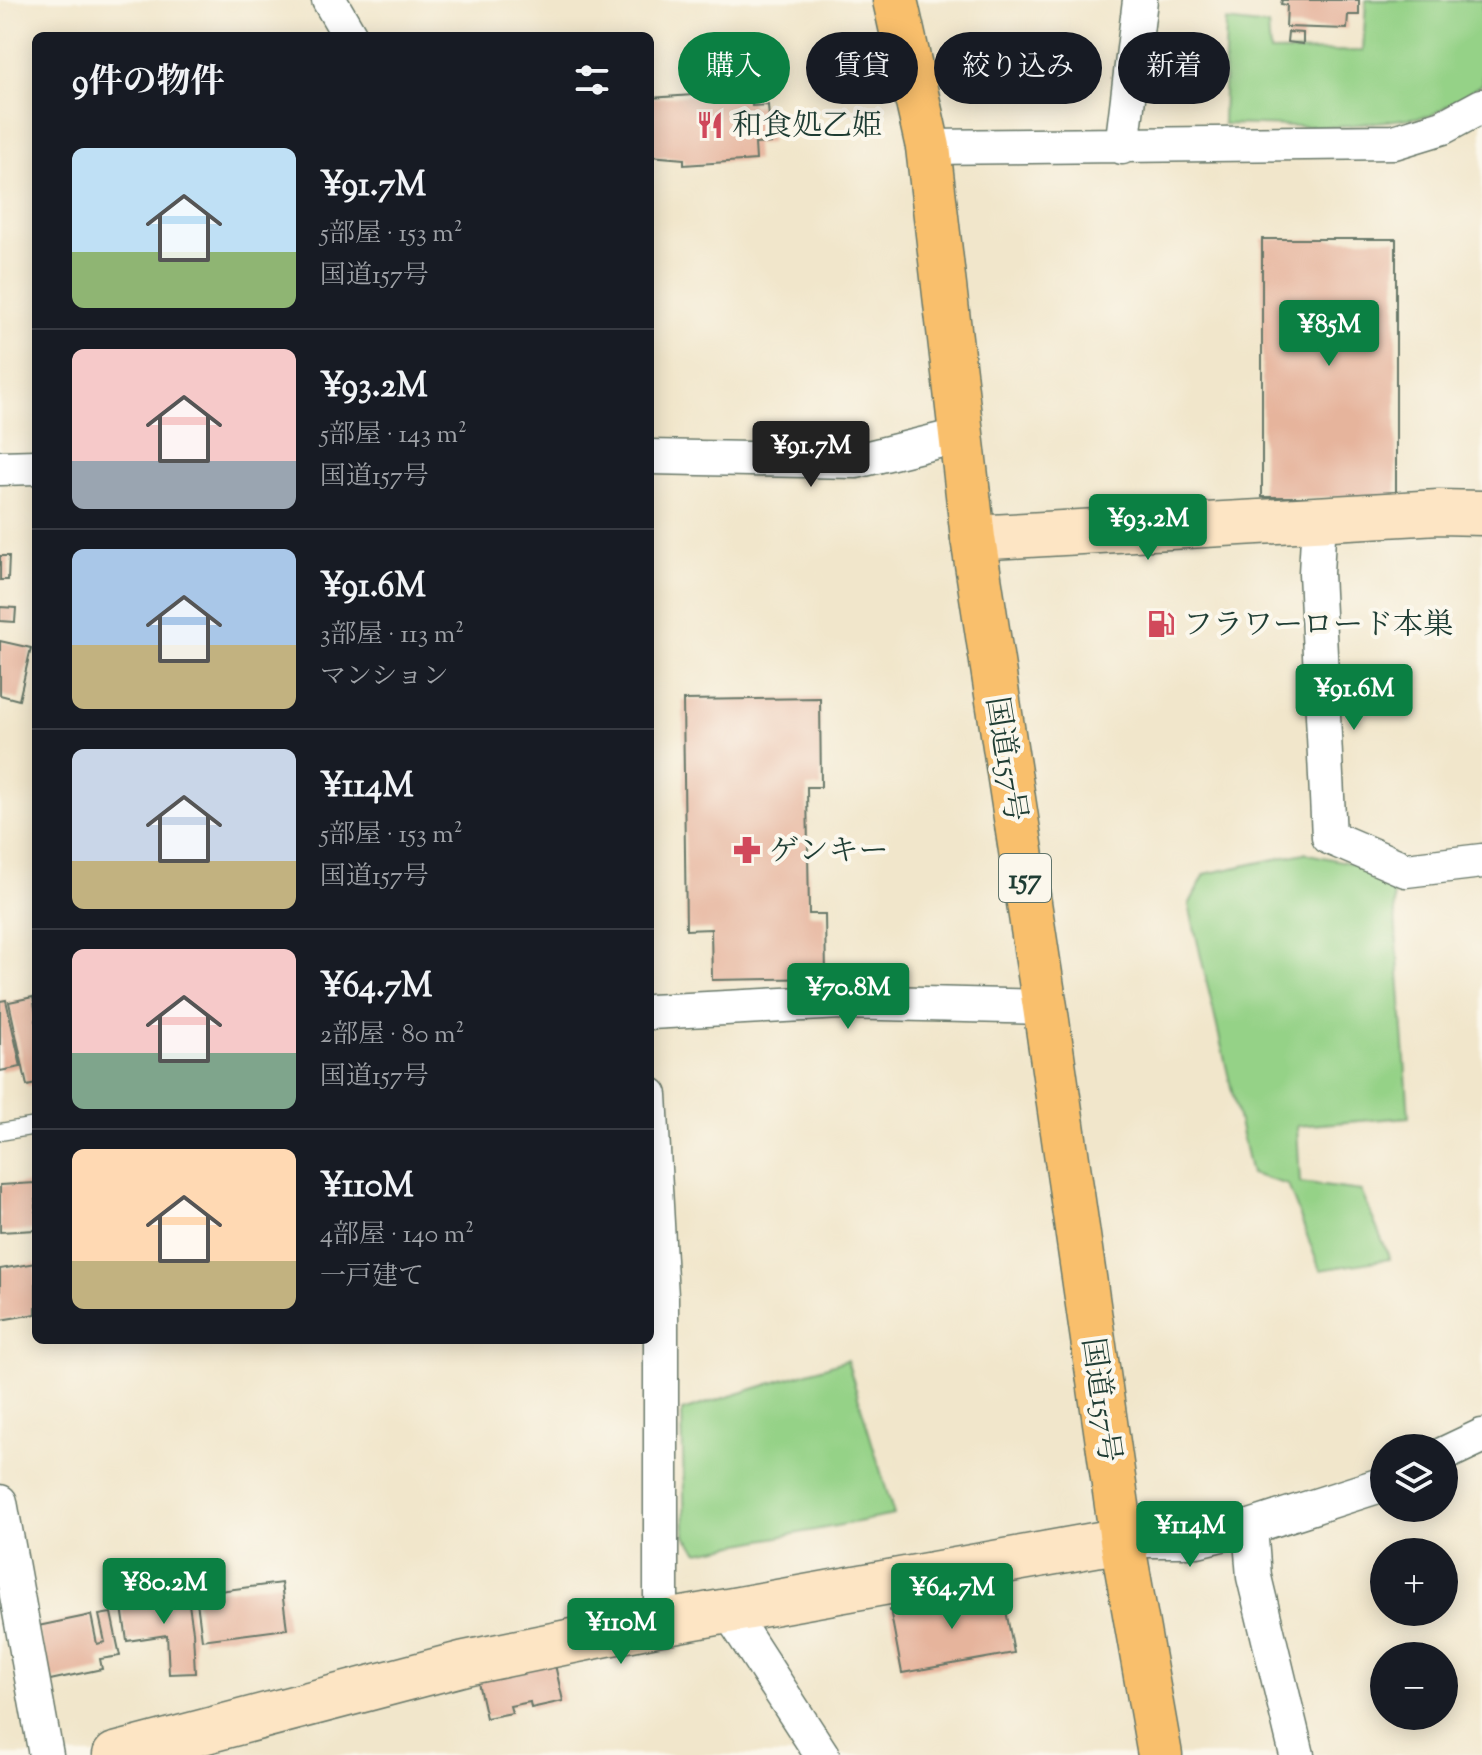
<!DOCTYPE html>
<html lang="ja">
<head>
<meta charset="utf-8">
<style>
  :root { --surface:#171b24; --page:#242831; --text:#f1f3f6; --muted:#9ea1a6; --line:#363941; --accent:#0b8043 }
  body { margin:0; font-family:"Sorts Mill Goudy","Noto Serif JP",serif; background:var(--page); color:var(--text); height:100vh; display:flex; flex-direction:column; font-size:30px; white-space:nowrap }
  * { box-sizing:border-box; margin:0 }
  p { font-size:26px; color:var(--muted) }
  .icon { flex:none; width:44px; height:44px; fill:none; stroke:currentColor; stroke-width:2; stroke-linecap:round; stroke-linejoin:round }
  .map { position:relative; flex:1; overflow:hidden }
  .details { position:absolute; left:32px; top:32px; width:622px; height:1312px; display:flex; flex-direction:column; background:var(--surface); border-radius:12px; box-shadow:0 4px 20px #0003 }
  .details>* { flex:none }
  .hud { position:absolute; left:678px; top:32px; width:684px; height:72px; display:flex; gap:16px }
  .fabs { position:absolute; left:1370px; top:1434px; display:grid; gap:16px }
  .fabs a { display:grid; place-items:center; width:88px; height:88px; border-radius:50%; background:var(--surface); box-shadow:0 4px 20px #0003; font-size:40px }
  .price { position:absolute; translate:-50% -68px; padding:0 18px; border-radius:8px; background:var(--accent); color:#fff; font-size:26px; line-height:52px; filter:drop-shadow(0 2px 4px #0008) }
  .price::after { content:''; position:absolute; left:50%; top:48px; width:24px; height:18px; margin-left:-12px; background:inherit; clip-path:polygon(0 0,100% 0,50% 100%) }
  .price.current { background:#222; color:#fff }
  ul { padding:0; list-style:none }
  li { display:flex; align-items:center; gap:24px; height:200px; padding:0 40px }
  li+li { border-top:2px solid var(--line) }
  li span { display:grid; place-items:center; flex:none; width:224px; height:160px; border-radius:12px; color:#555 }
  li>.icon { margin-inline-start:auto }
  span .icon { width:96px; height:96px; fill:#fffc; stroke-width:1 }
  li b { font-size:34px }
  h2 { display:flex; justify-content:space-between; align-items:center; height:96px; padding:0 40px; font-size:34px }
  .pill { padding:0 28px; border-radius:36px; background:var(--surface); box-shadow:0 4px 20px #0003; font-size:28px; line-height:72px }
  .pill.current { background:var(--accent); color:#fff }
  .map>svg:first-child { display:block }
  .green { fill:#95d287; stroke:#5a885e; stroke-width:2 }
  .building { fill:#e6b49c }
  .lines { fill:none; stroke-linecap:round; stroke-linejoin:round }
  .lane-casing { stroke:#687869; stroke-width:19 }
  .street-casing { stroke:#687869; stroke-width:37 }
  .secondary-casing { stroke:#687869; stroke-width:47 }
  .highway-casing { stroke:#687869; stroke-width:47 }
  .lane { stroke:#fff; stroke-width:16 }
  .street { stroke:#fff; stroke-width:34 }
  .secondary { stroke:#fde5c4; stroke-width:44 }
  .highway { stroke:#f9bf6c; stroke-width:44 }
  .labels { text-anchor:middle; stroke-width:8; stroke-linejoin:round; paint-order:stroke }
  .shield { fill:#fbf7ec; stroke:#61756b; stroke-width:2 }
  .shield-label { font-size:28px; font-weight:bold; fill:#1f3d34 }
  .poi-label { font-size:30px; fill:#1f3d34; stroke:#fbf7ec; text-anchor:start }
  .street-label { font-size:30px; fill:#1f3d34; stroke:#fbf7ec }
</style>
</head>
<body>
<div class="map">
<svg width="1482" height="1755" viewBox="0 0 1482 1755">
  <rect width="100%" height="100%" fill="#fbf7ec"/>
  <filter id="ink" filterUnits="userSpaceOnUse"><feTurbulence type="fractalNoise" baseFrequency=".0125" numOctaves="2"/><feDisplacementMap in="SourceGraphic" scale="16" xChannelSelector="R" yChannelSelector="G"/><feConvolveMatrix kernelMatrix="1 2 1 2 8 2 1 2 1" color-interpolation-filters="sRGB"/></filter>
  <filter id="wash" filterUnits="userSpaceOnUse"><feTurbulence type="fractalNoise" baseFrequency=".006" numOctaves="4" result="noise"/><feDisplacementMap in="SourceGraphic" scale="32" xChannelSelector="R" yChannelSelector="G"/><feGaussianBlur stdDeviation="1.8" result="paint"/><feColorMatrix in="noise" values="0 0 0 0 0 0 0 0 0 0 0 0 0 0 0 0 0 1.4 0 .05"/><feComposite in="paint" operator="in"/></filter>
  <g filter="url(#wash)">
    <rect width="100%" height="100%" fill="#f1e6cb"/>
    <path class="green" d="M 1366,0 L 1482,0 L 1482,84 L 1430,116 L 1334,127 L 1223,124 L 1226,21 L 1268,26 L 1270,52 L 1363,51 Z
      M 1304,853 L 1392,872 L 1409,1117 L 1297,1126 L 1300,1183 L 1361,1191 L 1390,1259 L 1320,1270 L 1288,1185 L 1251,1174 L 1189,905 L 1205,874 Z
      M 847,1360 L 894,1515 L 699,1552 L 685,1536 L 682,1411 Z"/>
    <g id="blocks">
      <path class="building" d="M 1282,0 L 1359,0 L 1359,15 L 1348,15 L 1347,29 L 1286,27 L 1287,5 L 1281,4 Z
        M 1288,32 L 1303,33 L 1303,44 L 1287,42 Z
        M 1152,36 L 1199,42 L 1195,77 L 1147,71 Z
        M 751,91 L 752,106 L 768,105 L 771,143 L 755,144 L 756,160 L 684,165 L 684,159 L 650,156 L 650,98 Z
        M 1262,239 L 1396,239 L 1396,497 L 1262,497 Z
        M 0,556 L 9,556 L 8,580 L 0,580 Z
        M 0,607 L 16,608 L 15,622 L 0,621 Z
        M 0,641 L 31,648 L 19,700 L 0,695 Z
        M 820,698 L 821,787 L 807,787 L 809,914 L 825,914 L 826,978 L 712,980 L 711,929 L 686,930 L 683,700 Z
        M 33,997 L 36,1013 L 36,1084 L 27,1086 L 9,1002 Z
        M 6,1000 L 21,1067 L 0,1071 L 0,1001 Z
        M 36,1183 L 36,1230 L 0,1232 L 0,1185 Z
        M 36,1263 L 36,1314 L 0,1320 L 0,1269 Z
        M 281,1583 L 287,1629 L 202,1640 L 196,1594 Z
        M 1002,1589 L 1014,1653 L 902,1673 L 890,1609 Z
        M 187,1591 L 193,1631 L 195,1673 L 169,1674 L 167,1635 L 127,1641 L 121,1600 Z
        M 111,1613 L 120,1656 L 100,1659 L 102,1669 L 50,1680 L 38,1626 L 91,1615 L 97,1644 L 105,1642 L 99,1615 Z
        M 554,1660 L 563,1701 L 531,1708 L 530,1702 L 510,1706 L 512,1713 L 486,1718 L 477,1678 Z"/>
    </g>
  </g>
  <g filter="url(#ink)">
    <use href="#blocks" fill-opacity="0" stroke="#687869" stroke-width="2"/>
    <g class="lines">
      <g class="lane-casing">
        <path id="lane" d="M 0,1132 L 36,1126"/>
      </g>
      <g class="street-casing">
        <path id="street" d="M 329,0 L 350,36
          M 928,147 L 1394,142 L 1443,127 L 1482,106
          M 1122,147 L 1140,0
          M 650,457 L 856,461 L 962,435
          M 0,468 L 36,467
          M 1319,519 L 1316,573 L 1329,837 L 1406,870 L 1482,861
          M 650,1012 L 841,1002 L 1045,1007
          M 650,1095 L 661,1297 L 661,1623
          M 1444,1454 L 1482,1436
          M 0,1502 L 46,1755
          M 1250,1527 L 1254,1577 L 1297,1755
          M 1122,1540 L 1197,1540 L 1250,1527 L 1384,1484
          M 728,1610 L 822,1755"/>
      </g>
      <g class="secondary-casing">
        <path id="secondary" d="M 973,538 L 1439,512 L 1482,513
          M 115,1755 L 465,1663 L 661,1623 L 1122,1540"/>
      </g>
      <g class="highway-casing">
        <path id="highway" d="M 895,0 L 928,147 L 973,538 L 1045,1007 L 1122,1540 L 1160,1755"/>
      </g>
      <use href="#lane" class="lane"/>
      <use href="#street" class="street"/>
      <use href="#secondary" class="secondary"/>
      <use href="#highway" class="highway"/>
    </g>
  </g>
  <defs>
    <g id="restaurant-bare" transform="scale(2.16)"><path d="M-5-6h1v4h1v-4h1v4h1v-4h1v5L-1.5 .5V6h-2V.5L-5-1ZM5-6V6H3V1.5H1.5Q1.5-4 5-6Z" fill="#d1495b" stroke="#fbf7ec" stroke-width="2.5" paint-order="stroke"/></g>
    <g id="fuel-bare" transform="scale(2.16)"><path d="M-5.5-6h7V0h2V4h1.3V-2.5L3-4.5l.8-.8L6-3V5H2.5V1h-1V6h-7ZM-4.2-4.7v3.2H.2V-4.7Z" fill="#d1495b" stroke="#fbf7ec" stroke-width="2.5" paint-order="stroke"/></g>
    <g id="pharmacy-bare" transform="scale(2.16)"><path d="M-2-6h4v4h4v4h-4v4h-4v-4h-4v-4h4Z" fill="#d1495b" stroke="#fbf7ec" stroke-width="2.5" paint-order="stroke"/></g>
  </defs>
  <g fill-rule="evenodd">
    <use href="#restaurant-bare" x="710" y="125"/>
    <use href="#fuel-bare" x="1161" y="624"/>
    <use href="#pharmacy-bare" x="747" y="850"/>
  </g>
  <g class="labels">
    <rect class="shield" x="999" y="854" width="52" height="48" rx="6"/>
    <g class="shield-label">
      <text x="1025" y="888">157</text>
    </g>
    <g class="poi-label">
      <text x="732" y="135">和食処乙姫</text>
      <text x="1183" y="634">フラワーロード本巣</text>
      <text x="769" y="860">ゲンキー</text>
    </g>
    <g class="street-label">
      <text transform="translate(1007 759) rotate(81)" y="10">国道157号</text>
      <text transform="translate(1102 1400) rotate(82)" y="10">国道157号</text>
    </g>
  </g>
</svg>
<div class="fabs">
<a><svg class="icon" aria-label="layers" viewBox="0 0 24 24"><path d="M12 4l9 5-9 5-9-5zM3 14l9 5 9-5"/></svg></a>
<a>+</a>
<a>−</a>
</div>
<b class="price" style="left:1329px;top:368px">¥85M</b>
<b class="price current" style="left:811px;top:489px">¥91.7M</b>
<b class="price" style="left:1148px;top:562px">¥93.2M</b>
<b class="price" style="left:1354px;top:732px">¥91.6M</b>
<b class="price" style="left:848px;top:1031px">¥70.8M</b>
<b class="price" style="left:1190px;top:1569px">¥114M</b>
<b class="price" style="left:164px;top:1626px">¥80.2M</b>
<b class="price" style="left:952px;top:1631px">¥64.7M</b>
<b class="price" style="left:621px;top:1666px">¥110M</b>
<div class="hud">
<a class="pill current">購入</a>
<a class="pill">賃貸</a>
<a class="pill">絞り込み</a>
<a class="pill">新着</a>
</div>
<section class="details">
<h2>9件の物件<svg class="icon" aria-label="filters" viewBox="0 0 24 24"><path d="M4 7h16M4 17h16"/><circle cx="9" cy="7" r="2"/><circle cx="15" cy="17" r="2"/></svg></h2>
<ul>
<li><span style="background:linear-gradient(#bfe0f5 65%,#8fb573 0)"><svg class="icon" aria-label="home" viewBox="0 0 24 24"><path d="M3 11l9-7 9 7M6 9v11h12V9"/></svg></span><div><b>¥91.7M</b><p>5部屋 · 153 m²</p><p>国道157号</p></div></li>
<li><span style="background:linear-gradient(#f6c9c9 70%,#9aa5b1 0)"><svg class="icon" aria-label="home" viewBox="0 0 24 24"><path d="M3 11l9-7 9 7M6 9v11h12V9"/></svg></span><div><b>¥93.2M</b><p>5部屋 · 143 m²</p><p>国道157号</p></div></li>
<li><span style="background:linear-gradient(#a9c7e8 60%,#c2b280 0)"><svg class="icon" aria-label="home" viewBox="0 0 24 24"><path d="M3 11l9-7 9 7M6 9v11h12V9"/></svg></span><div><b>¥91.6M</b><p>3部屋 · 113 m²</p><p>マンション</p></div></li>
<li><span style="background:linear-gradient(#c9d6e8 70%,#c2b280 0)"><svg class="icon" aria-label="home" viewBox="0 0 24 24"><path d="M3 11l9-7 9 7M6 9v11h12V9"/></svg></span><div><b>¥114M</b><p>5部屋 · 153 m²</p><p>国道157号</p></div></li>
<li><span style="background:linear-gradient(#f6c9c9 65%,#7fa58c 0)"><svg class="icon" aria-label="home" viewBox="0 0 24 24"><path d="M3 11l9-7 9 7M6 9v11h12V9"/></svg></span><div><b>¥64.7M</b><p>2部屋 · 80 m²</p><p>国道157号</p></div></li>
<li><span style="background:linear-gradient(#ffd9b3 70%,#c2b280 0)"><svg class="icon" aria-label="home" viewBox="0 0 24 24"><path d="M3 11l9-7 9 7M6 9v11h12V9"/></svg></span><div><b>¥110M</b><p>4部屋 · 140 m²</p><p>一戸建て</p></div></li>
</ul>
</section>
</div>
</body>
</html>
